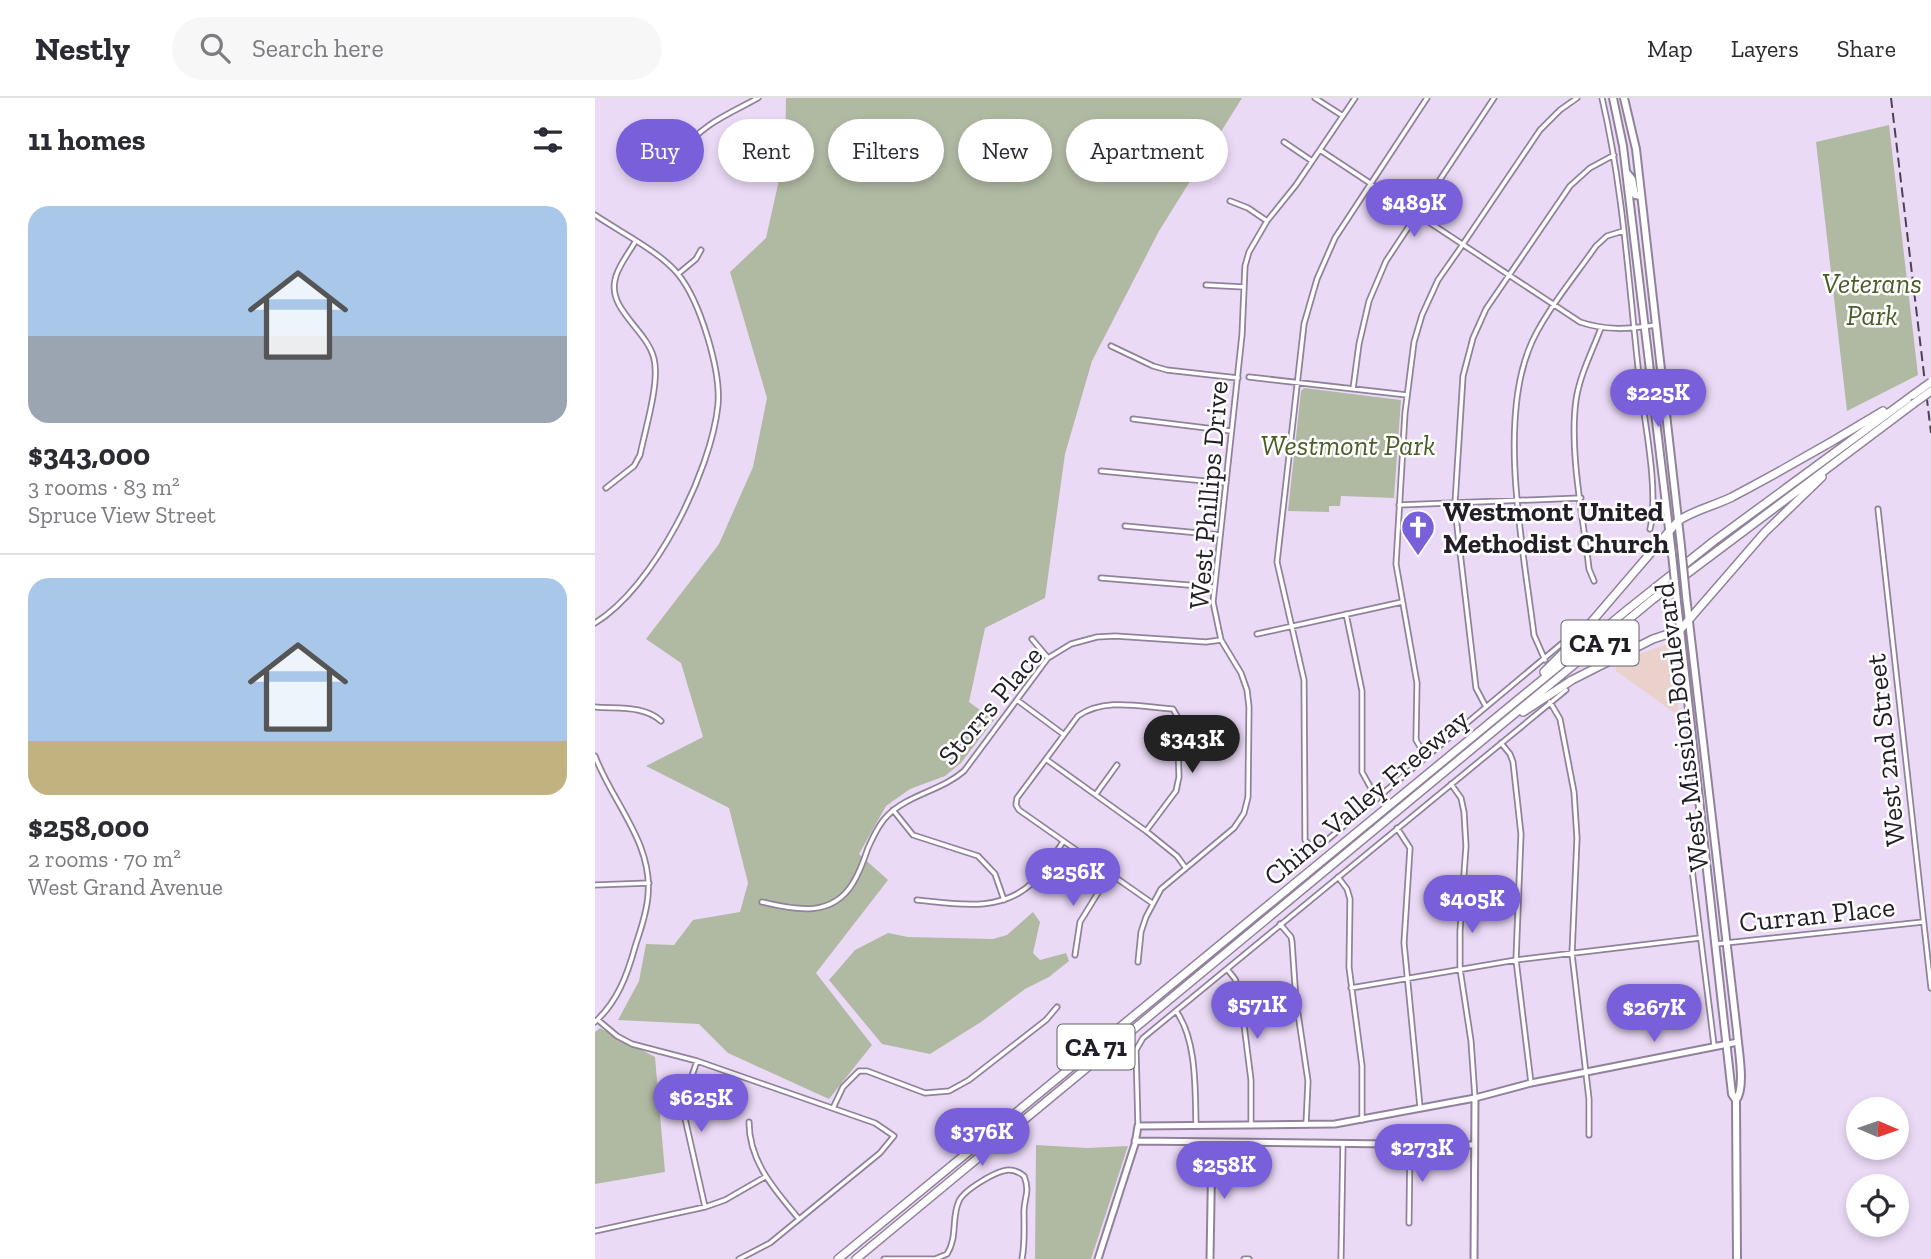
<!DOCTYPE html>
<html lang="en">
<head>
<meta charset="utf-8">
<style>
  :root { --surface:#fff; --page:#f7f7f7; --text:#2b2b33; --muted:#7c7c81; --line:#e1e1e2; --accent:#7960da }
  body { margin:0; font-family:"Zilla Slab",serif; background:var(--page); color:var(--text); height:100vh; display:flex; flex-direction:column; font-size:26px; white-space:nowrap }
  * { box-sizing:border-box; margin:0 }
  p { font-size:23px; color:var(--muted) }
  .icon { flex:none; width:38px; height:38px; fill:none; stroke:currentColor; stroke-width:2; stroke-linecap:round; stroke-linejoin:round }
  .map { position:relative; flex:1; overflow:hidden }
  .drawer { display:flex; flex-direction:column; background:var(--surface); width:595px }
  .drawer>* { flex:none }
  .hud { position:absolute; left:21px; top:21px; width:665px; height:63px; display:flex; gap:14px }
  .needle { width:46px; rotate:92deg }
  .fabs { position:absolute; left:1251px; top:999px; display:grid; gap:14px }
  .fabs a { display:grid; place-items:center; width:63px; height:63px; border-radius:50%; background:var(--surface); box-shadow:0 4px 10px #0003; font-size:35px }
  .price { position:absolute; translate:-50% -60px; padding:0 16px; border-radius:24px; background:var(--accent); color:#fff; font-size:23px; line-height:46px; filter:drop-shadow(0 2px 4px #0008) }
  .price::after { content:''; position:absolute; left:50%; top:42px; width:21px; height:16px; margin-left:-10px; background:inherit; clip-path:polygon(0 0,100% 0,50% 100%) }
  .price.active { background:#222; color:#fff }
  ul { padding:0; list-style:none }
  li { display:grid; align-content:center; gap:14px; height:371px; padding:0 28px }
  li+li { border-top:2px solid var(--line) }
  li span { display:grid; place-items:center; height:217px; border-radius:21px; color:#555 }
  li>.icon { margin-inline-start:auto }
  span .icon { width:126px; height:126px; fill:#fffc; stroke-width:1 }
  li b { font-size:30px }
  h2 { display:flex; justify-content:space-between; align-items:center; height:84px; padding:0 28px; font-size:30px }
  .tag { padding:0 24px; border-radius:32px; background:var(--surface); box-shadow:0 4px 10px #0003; font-size:24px; line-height:63px }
  .tag.active { background:var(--accent); color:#fff }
  header { display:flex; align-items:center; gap:42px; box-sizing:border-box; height:98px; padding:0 35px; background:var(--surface); border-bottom:2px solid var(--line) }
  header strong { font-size:33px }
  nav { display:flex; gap:38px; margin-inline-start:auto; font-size:24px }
  .search { width:490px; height:63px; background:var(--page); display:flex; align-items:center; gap:18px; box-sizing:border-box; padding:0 24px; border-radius:38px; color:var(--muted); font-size:26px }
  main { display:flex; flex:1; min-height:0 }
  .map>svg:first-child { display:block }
  .industrial { fill:#ebd1cb }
  .green { fill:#b0baa3 }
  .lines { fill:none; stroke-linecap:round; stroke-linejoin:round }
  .minor-casing { stroke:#91829c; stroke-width:7 }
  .tertiary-casing { stroke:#91829c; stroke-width:9 }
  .primary-casing { stroke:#91829c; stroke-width:10 }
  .motorway-casing { stroke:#91829c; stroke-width:10 }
  .minor { stroke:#fff; stroke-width:3.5 }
  .tertiary { stroke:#fff; stroke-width:5 }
  .primary { stroke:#fff; stroke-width:6 }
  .motorway { stroke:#fff; stroke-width:7 }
  .rail { stroke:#4b4351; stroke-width:2; stroke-dasharray:10 5; stroke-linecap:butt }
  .primary-bridge-casing { stroke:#91829c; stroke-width:10; stroke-linecap:butt }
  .motorway-bridge-casing { stroke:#91829c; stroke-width:10; stroke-linecap:butt }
  .primary-bridge { stroke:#fff; stroke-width:6 }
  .motorway-bridge { stroke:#fff; stroke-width:7 }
  .labels { text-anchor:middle; stroke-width:5; stroke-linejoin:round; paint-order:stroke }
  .shield { fill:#fff; stroke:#656168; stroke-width:2 }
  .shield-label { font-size:26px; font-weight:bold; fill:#231d27 }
  .park-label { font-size:28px; font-style:italic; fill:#495e27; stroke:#fff }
  .street-label { font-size:28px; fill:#231d27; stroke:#fff }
  .poi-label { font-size:28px; font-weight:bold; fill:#231d27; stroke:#fff; text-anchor:start }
</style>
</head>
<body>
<header>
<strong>Nestly</strong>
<div class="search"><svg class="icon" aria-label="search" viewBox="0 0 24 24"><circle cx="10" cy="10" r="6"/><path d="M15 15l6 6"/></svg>Search here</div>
<nav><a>Map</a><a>Layers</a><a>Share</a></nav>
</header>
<main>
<section class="drawer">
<h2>11 homes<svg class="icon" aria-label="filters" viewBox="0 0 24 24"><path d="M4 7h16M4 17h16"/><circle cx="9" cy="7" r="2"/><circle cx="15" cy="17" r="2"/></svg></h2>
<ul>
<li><span style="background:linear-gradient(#a9c7e8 60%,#9aa5b1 0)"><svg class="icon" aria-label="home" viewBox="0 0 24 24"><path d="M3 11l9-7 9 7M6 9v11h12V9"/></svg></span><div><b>$343,000</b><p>3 rooms · 83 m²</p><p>Spruce View Street</p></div></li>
<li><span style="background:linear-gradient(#a9c7e8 75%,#c2b280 0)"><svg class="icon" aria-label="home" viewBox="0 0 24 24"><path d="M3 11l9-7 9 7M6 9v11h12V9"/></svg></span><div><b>$258,000</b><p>2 rooms · 70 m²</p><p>West Grand Avenue</p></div></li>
</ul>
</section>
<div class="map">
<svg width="1336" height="1161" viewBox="0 0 1336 1161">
  <rect width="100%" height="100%" fill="#ebdaf6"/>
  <path class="industrial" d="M 1072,546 L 1077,553 L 1084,618 L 1021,573 L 1020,565 Z"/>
  <path class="green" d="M 191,0 L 647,0 L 564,133 L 497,263 L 470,356 L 450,500 L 390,530 L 374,604 L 399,622 L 366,665 L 350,678 L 315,691 L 291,708 L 264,756 L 293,782 L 221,875 L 277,947 L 234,1001 L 133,955 L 104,926 L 23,922 L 44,883 L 51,846 L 79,847 L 98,822 L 145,814 L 153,785 L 134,710 L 51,668 L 108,639 L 86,565 L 51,541 L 124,446 L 158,369 L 172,300 L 135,174 L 171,140 L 190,55 Z
    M 1294,27 L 1323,277 L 1252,313 L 1221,44 Z
    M 709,290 L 806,302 L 799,400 L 746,398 L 745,408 L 734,408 L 734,414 L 693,413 L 706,293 Z
    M 438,814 L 445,824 L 438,855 L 445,862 L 471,855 L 474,863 L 454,879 L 430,891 L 386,924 L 335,956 L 287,946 L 234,882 L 260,852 L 293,835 L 313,839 L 398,841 L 412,837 Z
    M 5,930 L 60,959 L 70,1074 L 0,1086 L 0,934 Z
    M 441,1047 L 492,1050 L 533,1048 L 496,1161 L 440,1161 Z"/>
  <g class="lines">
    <g class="minor-casing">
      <path id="minor" d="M 720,0 L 748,18
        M 832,0 L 740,140 L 722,181 L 709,226 L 682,464 L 709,582 L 710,742 L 717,749 L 726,747 L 983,532
        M 1007,0 C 1029,94 1034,192 1045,287 C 1050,326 1064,395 1055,431
        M 689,44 L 717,63
        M 725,52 L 985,224 C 1011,233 1034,231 1061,227
        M 87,55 C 104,27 136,15 163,0
        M 635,103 L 653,110 L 672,123
        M 0,117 C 25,134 64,153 83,176 C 105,203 126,272 123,307 C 116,374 59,489 0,525
        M 83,176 L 101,161 L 106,152
        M 611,187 L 649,189
        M 516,248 L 558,268 L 572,272 L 643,280
        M 654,279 L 812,297
        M 758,291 L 764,246 L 774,203 L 791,163 L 899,0
        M 538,321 L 636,333
        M 506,373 L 631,385
        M 11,390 L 39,368 L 45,357 C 50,332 65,284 59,261 C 53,233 13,212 20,182 C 22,169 34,155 40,144
        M 804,407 L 986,400
        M 1283,411 L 1336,890
        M 530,428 L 625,437
        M 506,480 L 618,489
        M 999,483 L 994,471 C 988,418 974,354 981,302 C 985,276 997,254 1006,230
        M 751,516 L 767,593 L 767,674 L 782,701
        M 662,536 L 807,504
        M 437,541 L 453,560
        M 950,562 L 939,537 C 929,455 903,329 934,251 C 946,219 981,177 1001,148 L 1012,138 L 1028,133
        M 422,602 L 468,636
        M 955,604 L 965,621 L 979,694 L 982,740 L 977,856 L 994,1001 L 994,1037
        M 0,609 C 22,611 49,607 66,623
        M 891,609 L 881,590 L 862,428 L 860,405 L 868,278 L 878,240 L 891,211 L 975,88 L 995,70 L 1019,57
        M 906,645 L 915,656 L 918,664 L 926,736 L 921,862 L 936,985
        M 0,658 C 17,704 58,745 53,797 C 52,815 45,833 40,849 C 32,878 22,904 0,924
        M 831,659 L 821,642 L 822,585 L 801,466 L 810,315 L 819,244 L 827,217 L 843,182 L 864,152 L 945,32 L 965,12 L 982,0
        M 452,662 L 551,733 L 582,758 L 590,769
        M 856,686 L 866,700 L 869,714 L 871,748 L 865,833 L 865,871 L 876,943 L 880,1000
        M 501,696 L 522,667
        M 298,712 L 318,737 L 383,758 L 400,776 L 409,802
        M 802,730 L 815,750 L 809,845 L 825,1009
        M 551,733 L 581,693 L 584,679 L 582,618 L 578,611 C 546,609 510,599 483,618 L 422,700 L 421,707 L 424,712 L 557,805
        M 1095,755 L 1119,947
        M 743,779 L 752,791 L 755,801 L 754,869 L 767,968 L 767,1022
        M 0,787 L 54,785
        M 322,802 C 361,806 407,815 438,784 C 450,773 459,757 468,744
        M 167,804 C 200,812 237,820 258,785 C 265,774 269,762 273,750 C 278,739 283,727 292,718 C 314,696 346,693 369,673 L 453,560 L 476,546 L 502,539 L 520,538 L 611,544 L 626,542
        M 685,826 L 696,839 L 697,844 L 701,902 L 713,983 L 711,1027
        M 1121,846 L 1328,824
        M 480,857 L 485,824 L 514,777
        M 543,864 L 546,834 L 551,819 L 566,791 L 639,730 L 649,715 L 653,699 L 654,609 L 652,592 L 646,575 L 626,542 L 618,504 L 647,237 L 650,168 L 654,154 L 672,123 L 701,87 L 760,0
        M 632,871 L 640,881 L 645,895 L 656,982 L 656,1026
        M 756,890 L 921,862 L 1105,840
        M 581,913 C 602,942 600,991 601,1026
        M 3,922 L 22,938 L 37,946 L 102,963 L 280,1025 L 299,1038 L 285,1055 L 175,1145 L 144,1161
        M 102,963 L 89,1001 L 89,1016 L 110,1109
        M 238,1010 L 248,989 L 264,973 L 272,973 L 330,995 L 354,993 L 374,982 L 451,922 L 462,909
        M 154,1024 C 154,1064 180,1092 204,1121
        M 543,1028 L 541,952 L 548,940 L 971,592
        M 814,1125 L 815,1046
        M 0,1133 L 110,1109 L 130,1102 L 170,1079
        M 289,1161 L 340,1161 L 352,1156 C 363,1139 356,1120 364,1103 C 369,1092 402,1072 414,1072 C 420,1072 424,1074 429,1078 C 436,1095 428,1101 429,1116 C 429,1132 430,1145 427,1161
        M 649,1161 L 654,1161
        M 746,1161 L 748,1045"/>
    </g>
    <g class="tertiary-casing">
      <path id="tertiary" d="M 540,1043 L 879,1047
        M 503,1161 L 540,1046 L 543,1028 L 740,1026 L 880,1000 L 936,985 L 1143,944
        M 615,1161 L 617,1045
        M 879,1161 L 880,1000"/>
    </g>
    <g class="primary-casing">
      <path id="primary" d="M 1018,0 L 1028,48 L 1077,456
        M 1029,0 L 1041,51 L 1086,448
        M 1033,76 L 1037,81 L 1040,97 L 1046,98
        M 1091,498 L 1142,934 C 1143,950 1151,990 1141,1002
        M 1082,504 L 1137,996 L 1141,1002 L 1142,1161"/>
    </g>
    <g class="motorway-casing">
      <path id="motorway" d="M 949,574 L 981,542 L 1083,423 C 1099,412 1119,408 1137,399 C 1188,372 1239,343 1288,313
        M 928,614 L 977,582 L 1058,541 L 1085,532 L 1170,434 L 1227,379
        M 243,1161 L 1032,512 L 1119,443 L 1318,297
        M 261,1161 L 1057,502 L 1318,306"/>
    </g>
    <use href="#minor" class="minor"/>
    <use href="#tertiary" class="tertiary"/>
    <use href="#primary" class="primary"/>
    <use href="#motorway" class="motorway"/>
    <path class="rail" d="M 1296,0 L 1336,335"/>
    <g class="primary-bridge-casing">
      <path id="primary-bridge" d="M 1086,448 L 1091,498
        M 1077,456 L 1082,504"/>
    </g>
    <g class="motorway-bridge-casing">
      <path id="motorway-bridge" d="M 1318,297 L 1336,284
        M 1318,306 L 1336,293"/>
    </g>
    <use href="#primary-bridge" class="primary-bridge"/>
    <use href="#motorway-bridge" class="motorway-bridge"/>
  </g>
  <defs>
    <g id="church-pin" transform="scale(1.75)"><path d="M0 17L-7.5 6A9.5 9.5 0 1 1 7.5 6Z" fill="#7960da" stroke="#fff"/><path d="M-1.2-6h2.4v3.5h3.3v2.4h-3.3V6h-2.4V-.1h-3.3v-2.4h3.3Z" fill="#fff"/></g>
  </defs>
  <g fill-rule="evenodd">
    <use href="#church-pin" x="823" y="429"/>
  </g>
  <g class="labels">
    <g class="shield">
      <rect x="966.5" y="522.5" width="77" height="45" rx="5"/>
      <rect x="462.5" y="926.5" width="77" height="45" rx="5"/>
    </g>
    <g class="shield-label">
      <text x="1005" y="554">CA 71</text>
      <text x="501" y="958">CA 71</text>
    </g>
    <g class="park-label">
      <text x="1277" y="195">Veterans<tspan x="1277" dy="32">Park</tspan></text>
      <text x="753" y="357">Westmont Park</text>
    </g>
    <g class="street-label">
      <text transform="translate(613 397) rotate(-85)" y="10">West Phillips Drive</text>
      <text transform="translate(395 607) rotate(-50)" y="10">Storrs Place</text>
      <text transform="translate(1086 629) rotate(-97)" y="10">West Mission Boulevard</text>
      <text transform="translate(1290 652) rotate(-96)" y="10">West 2nd Street</text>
      <text transform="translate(771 699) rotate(-40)" y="10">Chino Valley Freeway</text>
      <text transform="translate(1222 816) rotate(-6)" y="10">Curran Place</text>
    </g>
    <g class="poi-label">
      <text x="848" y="423">Westmont United<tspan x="848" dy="32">Methodist Church</tspan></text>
    </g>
  </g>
</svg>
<div class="fabs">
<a><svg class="needle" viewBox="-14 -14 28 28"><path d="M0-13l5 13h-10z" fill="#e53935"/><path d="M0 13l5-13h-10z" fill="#7c7c81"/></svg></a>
<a><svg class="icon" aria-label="locate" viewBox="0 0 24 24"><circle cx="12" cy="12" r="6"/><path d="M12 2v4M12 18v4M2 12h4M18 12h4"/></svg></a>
</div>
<b class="price" style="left:819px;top:141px">$489K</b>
<b class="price" style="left:1063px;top:331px">$225K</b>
<b class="price active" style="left:597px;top:677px">$343K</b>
<b class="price" style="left:478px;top:810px">$256K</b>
<b class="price" style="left:877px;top:837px">$405K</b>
<b class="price" style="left:662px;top:943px">$571K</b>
<b class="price" style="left:1059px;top:946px">$267K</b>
<b class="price" style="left:106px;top:1036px">$625K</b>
<b class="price" style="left:387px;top:1070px">$376K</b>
<b class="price" style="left:827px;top:1086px">$273K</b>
<b class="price" style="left:629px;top:1103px">$258K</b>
<div class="hud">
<a class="tag active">Buy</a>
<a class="tag">Rent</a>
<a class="tag">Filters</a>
<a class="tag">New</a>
<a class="tag">Apartment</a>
</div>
</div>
</main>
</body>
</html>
